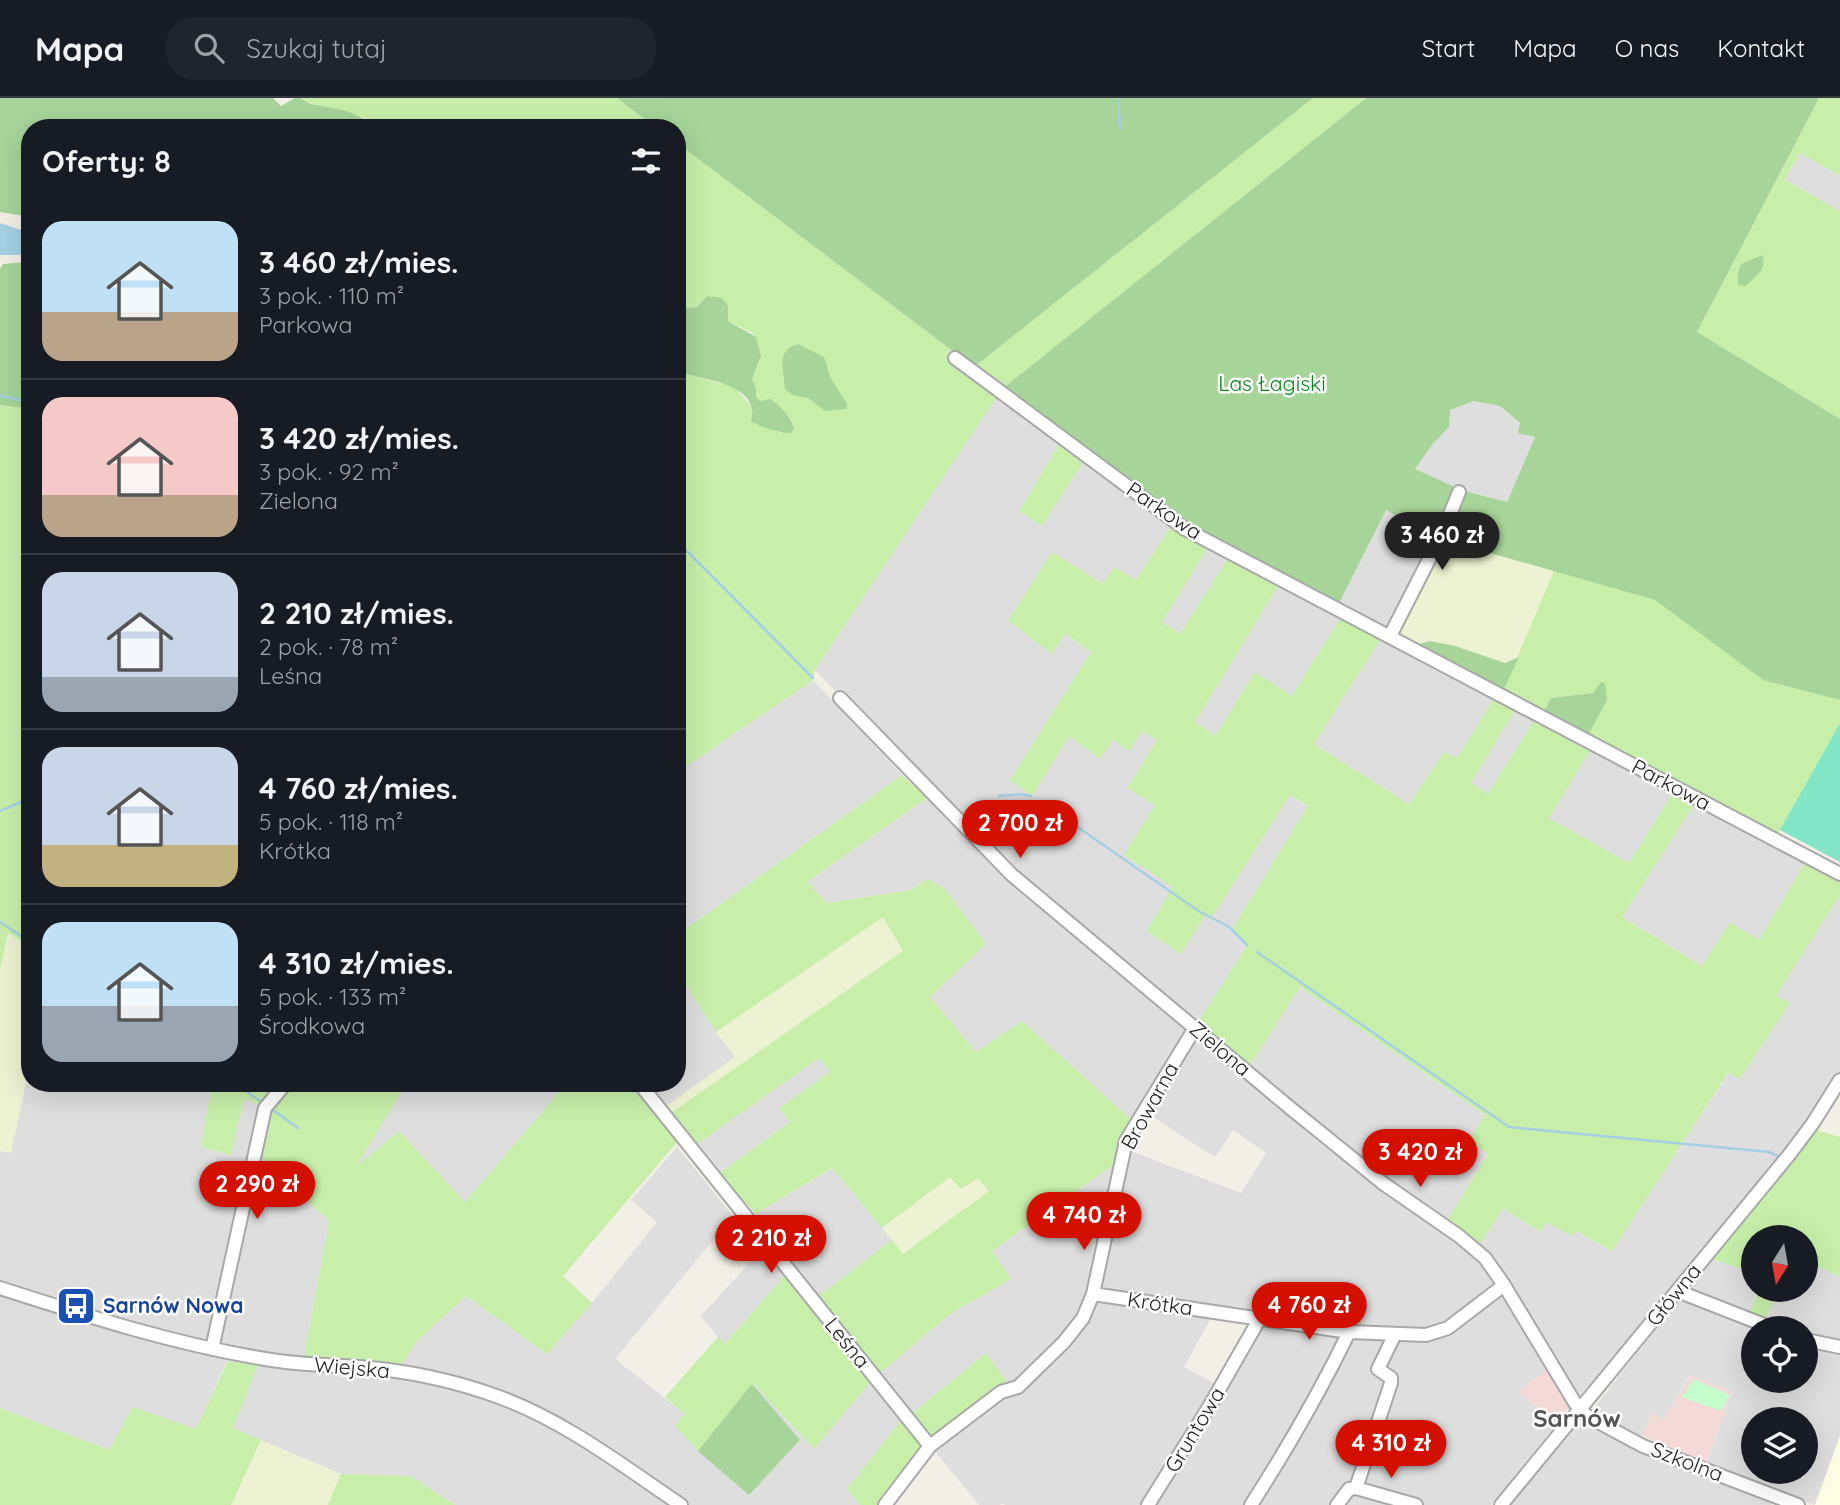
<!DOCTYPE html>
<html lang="pl">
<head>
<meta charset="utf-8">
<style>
  :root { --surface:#171b24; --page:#20242c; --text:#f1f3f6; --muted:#9ea1a6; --line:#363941; --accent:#d31000 }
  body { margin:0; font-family:Quicksand,sans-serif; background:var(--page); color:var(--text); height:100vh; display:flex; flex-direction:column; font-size:26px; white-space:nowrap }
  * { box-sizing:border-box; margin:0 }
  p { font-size:23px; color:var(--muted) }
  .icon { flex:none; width:38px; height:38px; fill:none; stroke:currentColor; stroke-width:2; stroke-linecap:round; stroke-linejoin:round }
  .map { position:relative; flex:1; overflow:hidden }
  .drawer { position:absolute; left:21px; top:21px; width:665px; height:973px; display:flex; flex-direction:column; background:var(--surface); border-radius:28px; box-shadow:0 7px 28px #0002 }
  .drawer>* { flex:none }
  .needle { width:46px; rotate:191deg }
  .fabs { position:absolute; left:1741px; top:1127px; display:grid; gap:14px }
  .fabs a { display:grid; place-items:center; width:77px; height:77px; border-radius:50%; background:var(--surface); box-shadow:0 7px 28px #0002; font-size:35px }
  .price { position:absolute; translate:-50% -60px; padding:0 16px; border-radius:24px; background:var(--accent); color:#fff; font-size:23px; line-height:46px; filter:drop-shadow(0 2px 4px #0008) }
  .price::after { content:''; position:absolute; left:50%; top:42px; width:21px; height:16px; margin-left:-10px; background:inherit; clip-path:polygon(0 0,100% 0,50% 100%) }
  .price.current { background:#222; color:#fff }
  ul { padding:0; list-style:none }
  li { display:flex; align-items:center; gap:21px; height:175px; padding:0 21px }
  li+li { border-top:2px solid var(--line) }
  li span { display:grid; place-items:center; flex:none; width:196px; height:140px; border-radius:21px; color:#555 }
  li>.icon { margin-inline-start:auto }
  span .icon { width:84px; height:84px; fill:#fffc; stroke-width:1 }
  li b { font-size:30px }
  h2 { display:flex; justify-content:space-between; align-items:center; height:84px; padding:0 21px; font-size:30px }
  header { display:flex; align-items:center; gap:42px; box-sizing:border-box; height:98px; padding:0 35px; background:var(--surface); border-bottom:2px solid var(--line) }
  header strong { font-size:33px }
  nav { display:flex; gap:38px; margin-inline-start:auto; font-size:24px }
  .search { width:490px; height:63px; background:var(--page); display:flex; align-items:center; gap:18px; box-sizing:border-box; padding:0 24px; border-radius:28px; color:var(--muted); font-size:26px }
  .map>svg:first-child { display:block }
  .residential { fill:#dfdede; fill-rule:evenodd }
  .commercial { fill:#f4d9d6 }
  .education { fill:#fdffe4 }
  .farmland { fill:#edf2d2 }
  .grass { fill:#c7efaa }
  .forest { fill:#a6d499; fill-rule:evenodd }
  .park { fill:#c3fecc }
  .pitch { fill:#80e6c6 }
  .water { fill:#a5d0e3 }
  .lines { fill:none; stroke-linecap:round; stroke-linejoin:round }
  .stream { stroke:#a5d0e3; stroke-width:2.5 }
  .minor-casing { stroke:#a8a8a8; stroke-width:16 }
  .minor { stroke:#fff; stroke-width:12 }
  .labels { text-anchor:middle; stroke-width:5; stroke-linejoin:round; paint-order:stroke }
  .park-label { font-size:21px; fill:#048618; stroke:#fff }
  .street-label { font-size:21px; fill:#212121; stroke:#fff }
  .transit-label { font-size:21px; font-weight:bold; fill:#164399; stroke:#fff; text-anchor:start }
  .quarter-label { font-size:24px; font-weight:bold; fill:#545454; stroke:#fff }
</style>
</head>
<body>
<header>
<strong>Mapa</strong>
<div class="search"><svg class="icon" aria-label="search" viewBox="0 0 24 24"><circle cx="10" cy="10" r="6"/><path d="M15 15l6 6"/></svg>Szukaj tutaj</div>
<nav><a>Start</a><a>Mapa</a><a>O nas</a><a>Kontakt</a></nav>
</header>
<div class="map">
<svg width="1840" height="1407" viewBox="0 0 1840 1407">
  <rect width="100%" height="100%" fill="#f2efe7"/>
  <path class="residential" d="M 1800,55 L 1840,78 L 1840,113 L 1785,82 Z
    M 995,299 L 1060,345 L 1019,413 L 1085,361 L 1173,425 L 1136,482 L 1104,486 L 1052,455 L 1052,556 L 1064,536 L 1091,554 L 1010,682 L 1032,697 L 1069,638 L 1113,642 L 1142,632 L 1157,642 L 1127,689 L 1155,707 L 1173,789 L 1212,818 L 1290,697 L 1308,709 L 1231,833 L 1249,846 L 1197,926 L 1012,776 L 815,572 Z
    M 1474,303 L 1500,308 L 1535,339 L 1507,404 L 1464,393 L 1415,371 L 1432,347 L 1449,329 L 1450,312 Z
    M 1386,411 L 1437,440 L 1387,535 L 1337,509 Z
    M 1209,448 L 1229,459 L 1181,536 L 1162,524 Z
    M 1280,485 L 1342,517 L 1292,598 L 1215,638 L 1195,624 Z
    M 1383,537 L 1496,597 L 1457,661 L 1443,655 L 1409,706 L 1314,646 Z
    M 813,582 L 902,677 L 677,837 L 677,675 Z
    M 1515,612 L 1535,621 L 1488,696 L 1471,685 Z
    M 1592,650 L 1673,695 L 1629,765 L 1548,720 Z
    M 927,700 L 1186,932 L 1135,1025 L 1022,924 L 976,954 L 930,899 L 985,846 L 928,781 L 911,792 L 827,805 L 807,784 Z
    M 1695,705 L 1806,763 L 1759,842 L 1703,868 L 1622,819 Z
    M 1840,797 L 1840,974 L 1825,999 L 1786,1052 L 1580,1298 L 1478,1148 L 1503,1110 L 1540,1134 L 1546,1123 L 1572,1138 L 1576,1133 L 1611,1153 L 1729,975 L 1741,980 L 1789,905 L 1775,898 Z
    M 677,873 L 716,934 L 736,959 L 665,1009 L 645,985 L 677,985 Z
    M 1300,889 L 1485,1017 L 1488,1056 L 1446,1124 L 1291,1005 L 1250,967 Z
    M 1193,937 L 1323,1048 L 1481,1163 L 1500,1193 L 1547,1272 L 1519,1294 L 1557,1325 L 1491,1407 L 1005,1407 L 1002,1405 L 1000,1407 L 979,1407 L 933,1351 L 1011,1294 L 1018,1295 L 1026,1291 L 1031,1281 L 1076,1241 L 1097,1199 L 1212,1218 L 1184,1269 L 1217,1287 L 1252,1232 L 1254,1215 L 1098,1193 L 1131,1053 L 1241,1095 L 1266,1055 L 1233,1032 L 1215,1059 L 1145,1014 Z
    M 819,959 L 831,974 L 779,1010 L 790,1024 L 718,1076 L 696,1047 Z
    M 30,964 L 30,985 L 212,985 L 201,1049 L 230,1057 L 244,1000 L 261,1008 L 252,1051 L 329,1123 L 304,1259 L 196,1242 L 0,1188 L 0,1053 L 11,1054 Z
    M 294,985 L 567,985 L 465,1104 L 399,1033 L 354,1072 Z
    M 677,1049 L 733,1118 L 615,1261 L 685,1316 L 753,1284 L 872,1282 L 902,1321 L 847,1391 L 860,1407 L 678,1407 L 559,1327 L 400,1268 L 417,1243 L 466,1198 L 547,1256 L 592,1205 L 657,1124 L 631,1102 Z
    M 1116,1065 L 1087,1206 L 1080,1221 L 1011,1289 L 985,1256 L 910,1317 L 878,1277 L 950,1216 L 1011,1181 L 992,1153 Z
    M 833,1070 L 892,1142 L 819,1198 L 756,1116 Z
    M 765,1148 L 786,1176 L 724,1247 L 701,1218 Z
    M 1712,1161 L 1753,1175 L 1754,1192 L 1759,1192 L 1748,1218 L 1765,1224 L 1778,1192 L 1806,1192 L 1806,1178 L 1812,1166 L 1840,1179 L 1840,1338 L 1815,1407 L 1706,1366 L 1732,1294 L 1690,1277 L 1663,1323 L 1652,1315 L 1643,1338 L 1634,1334 L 1631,1337 L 1589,1316 ZM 1754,1230 L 1806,1230 L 1806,1283 L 1754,1283 ZM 1754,1321 L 1806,1321 L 1806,1374 L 1754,1374 Z
    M 0,1190 L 230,1256 L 196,1331 L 109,1352 L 0,1310 Z
    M 260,1261 L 381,1272 L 461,1291 L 559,1329 L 674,1407 L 455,1407 L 411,1378 L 341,1376 L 232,1331 Z
    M 1583,1322 L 1644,1354 L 1772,1405 L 1771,1407 L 1508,1407 Z"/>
  <path class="commercial" d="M 1547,1272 L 1570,1309 L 1557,1325 L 1519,1294 Z
    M 1691,1277 L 1732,1294 L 1706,1364 L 1643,1338 L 1653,1314 L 1663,1323 Z"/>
  <path class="education" d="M 1840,1338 L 1840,1407 L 1815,1407 Z"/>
  <path class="farmland" d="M 1446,442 L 1554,473 L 1519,559 L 1505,566 L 1455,548 L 1430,543 L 1416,547 L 1396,535 Z
    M 883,818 L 903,853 L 671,1015 L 665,1009 L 735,959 L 716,934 Z
    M 8,834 L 30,848 L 30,964 L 11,1055 L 0,1053 L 0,871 Z
    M 950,1078 L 978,1080 L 989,1094 L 903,1156 L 882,1130 Z
    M 261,1342 L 341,1376 L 328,1407 L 231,1407 Z"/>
  <path class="grass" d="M 300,0 L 617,0 L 656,30 L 385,30 C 359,12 326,15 300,0 Z
    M 1313,0 L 1366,0 L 1002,291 L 815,572 L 813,582 L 677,675 L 677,273 L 736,290 L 750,307 L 755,326 L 770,330 L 780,335 L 793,326 C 784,313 777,300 760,303 L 756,300 L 756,290 L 752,281 L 760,262 L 753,235 L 728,223 L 728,213 L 707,198 L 697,209 L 677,211 L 677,45 L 974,269 Z
    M 1819,0 L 1840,0 L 1840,78 L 1800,55 L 1785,82 L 1840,113 L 1840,321 L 1697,234 Z
    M 0,307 L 30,311 L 30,848 L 8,835 L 0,871 Z
    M 1060,345 L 1085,361 L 1042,428 L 1019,413 Z
    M 1173,425 L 1209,448 L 1162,524 L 1180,536 L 1229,459 L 1280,485 L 1195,624 L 1215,638 L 1255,574 L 1292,598 L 1342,517 L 1383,537 L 1314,646 L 1409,706 L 1444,654 L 1457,660 L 1496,597 L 1515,612 L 1471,685 L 1488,696 L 1535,621 L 1592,650 L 1549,720 L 1629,765 L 1673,695 L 1695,705 L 1622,819 L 1702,868 L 1730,824 L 1759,842 L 1806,763 L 1840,782 L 1840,797 L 1776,898 L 1790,905 L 1740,981 L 1728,975 L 1612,1153 L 1576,1133 L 1572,1138 L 1546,1124 L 1540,1134 L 1503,1110 L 1478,1149 L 1446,1124 L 1488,1056 L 1469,1043 L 1485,1017 L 1300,889 L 1250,967 L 1197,926 L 1248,846 L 1231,833 L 1308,708 L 1290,697 L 1212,819 L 1206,816 L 1181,856 L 1147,833 L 1173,789 L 1124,757 L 1155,707 L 1127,690 L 1157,642 L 1142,633 L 1129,653 L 1113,642 L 1100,661 L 1069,638 L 1032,698 L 1010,682 L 1091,554 L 1065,536 L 1052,556 L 1008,523 L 1052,454 L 1103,486 L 1114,469 L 1136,482 Z
    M 1554,473 L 1655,502 L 1763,582 L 1840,602 L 1840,625 L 1777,738 L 1589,636 L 1607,602 L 1601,584 L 1593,595 L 1551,600 L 1544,613 L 1503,593 Z
    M 902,677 L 927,700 L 807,784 L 827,805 L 911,792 L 928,781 L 944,790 L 986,846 L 930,899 L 976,954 L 1022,923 L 1135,1025 L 1116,1065 L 992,1153 L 1011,1181 L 950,1216 L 878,1277 L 819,1198 L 892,1142 L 903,1156 L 989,1093 L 978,1080 L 961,1091 L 950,1079 L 882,1130 L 832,1070 L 756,1116 L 718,1076 L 790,1024 L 779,1010 L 830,974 L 819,960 L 696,1047 L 671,1015 L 903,853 L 883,819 L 716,934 L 677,873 L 677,837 Z
    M 212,985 L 407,985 L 356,1069 L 399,1033 L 465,1104 L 567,985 L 631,985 L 678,1043 L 563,1178 L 592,1205 L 547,1256 L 466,1198 L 417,1243 L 400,1268 L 334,1264 L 304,1259 L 329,1123 L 252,1051 L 261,1008 L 244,1000 L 231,1057 L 201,1049 Z
    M 1817,1032 L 1840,1039 L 1840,1179 L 1812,1166 L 1806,1178 L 1806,1139 L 1754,1139 L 1753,1175 L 1712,1161 L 1794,1063 Z
    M 786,1176 L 872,1282 L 814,1351 L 753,1285 L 698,1353 L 675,1328 L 684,1316 L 665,1299 L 718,1239 L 725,1246 Z
    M 1759,1192 L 1778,1192 L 1764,1225 L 1748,1218 Z
    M 986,1255 L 1008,1286 L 930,1340 L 910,1317 Z
    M 228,1263 L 258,1267 L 233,1330 L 261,1342 L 231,1407 L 0,1407 L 0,1310 L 109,1352 L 133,1309 L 196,1331 Z
    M 902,1321 L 920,1343 L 922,1350 L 881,1407 L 860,1407 L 847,1391 Z
    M 341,1376 L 411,1378 L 455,1407 L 328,1407 Z"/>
  <path class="forest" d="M 0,0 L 273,0 L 281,8 L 295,0 L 300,0 L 311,6 L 347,13 L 385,30 L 30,30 L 30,119 L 0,114 Z
    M 617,0 L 1313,0 L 974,269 L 677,45 L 677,30 L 656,30 Z
    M 1366,0 L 1819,0 L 1697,234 L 1840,321 L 1840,602 L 1763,582 L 1655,502 L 1438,440 L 1386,412 L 1337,509 L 1188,430 L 1002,291 ZM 1474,303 L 1500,308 L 1520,325 L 1518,335 L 1535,339 L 1507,404 L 1464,393 L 1415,371 L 1432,347 L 1449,329 L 1450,312 Z
    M 1762,157 C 1768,172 1755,178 1746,188 L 1738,187 L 1738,174 L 1741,166 Z
    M 30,158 L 30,311 L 0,307 L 0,171 L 3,166 L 26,164 Z
    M 707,198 L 722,200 L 728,208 L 728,223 L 756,239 L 761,258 L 752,281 L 756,290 L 756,299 L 760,303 L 770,301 C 780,307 791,319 794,331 L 790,335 C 782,336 757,328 751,323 C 762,285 700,282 677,273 L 677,211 L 697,209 Z
    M 798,246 L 824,259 C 827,266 828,275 832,282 C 837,290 842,298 847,306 L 846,311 L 825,313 L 808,300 L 793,297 L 785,291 C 784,272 775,252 798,246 Z
    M 1430,543 L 1455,548 L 1505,565 L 1519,559 L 1503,593 L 1416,547 Z
    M 1601,584 L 1605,586 L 1607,602 L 1589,636 L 1544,613 L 1551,600 L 1593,595 Z
    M 752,1286 L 800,1342 L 749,1397 L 698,1353 Z"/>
  <path class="park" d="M 1694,1281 L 1730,1297 L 1721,1313 L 1682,1299 Z"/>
  <path class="pitch" d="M 1840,625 L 1840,764 L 1780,732 Z"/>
  <path class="water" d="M 0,125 L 27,134 L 29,146 L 20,157 L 0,157 Z"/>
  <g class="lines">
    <path class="stream" d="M 1118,0 L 1120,30
      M 0,298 L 30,304
      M 677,443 L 813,580
      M 999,698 L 1021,696 L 1031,698
      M 0,713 L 30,700
      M 1063,719 L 1200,814 L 1228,828 L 1247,847
      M 0,824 L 30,844
      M 1257,854 L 1509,1029 L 1769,1054 L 1778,1058
      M 234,985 L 263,1005
      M 270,1010 L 298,1030"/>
    <g class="minor-casing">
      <path id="minor" d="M 955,260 L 1185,431 L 1840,776
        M 1390,538 L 1442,436 L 1459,394
        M 840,600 L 1012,777 L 1289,1009 L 1384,1086 L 1459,1138 L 1485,1160 L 1504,1187 L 1575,1305 L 1587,1318 L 1643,1348 L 1798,1407
        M 639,985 L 930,1348
        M 0,1190 C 87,1218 174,1246 265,1261 C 304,1268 343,1267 381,1271 C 422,1276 461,1285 499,1299 C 565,1323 623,1368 681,1407
        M 1679,1192 L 1685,1196 L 1772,1230
        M 1093,1196 L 1349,1234 L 1426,1237 L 1448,1230 L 1504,1187
        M 1806,1242 L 1840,1249
        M 212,1251 L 265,1010 L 286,985
        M 1356,1390 L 1416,1407
        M 885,1407 L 930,1348 L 1001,1294 L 1018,1289 L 1064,1244 L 1083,1220 L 1093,1196 L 1126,1043 L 1195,930
        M 1148,1407 L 1209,1309 L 1256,1227 L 1258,1219
        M 1251,1407 C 1287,1351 1320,1294 1349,1234
        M 1337,1407 L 1349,1391 L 1356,1390 L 1391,1285 L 1391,1280 L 1378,1271 L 1395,1236
        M 1501,1407 L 1789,1057 L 1813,1025 L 1840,982"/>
    </g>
    <use href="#minor" class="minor"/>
  </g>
  <defs>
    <g id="bus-square" transform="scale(2.0125)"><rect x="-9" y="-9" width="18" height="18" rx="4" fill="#1a4fb4" stroke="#fff"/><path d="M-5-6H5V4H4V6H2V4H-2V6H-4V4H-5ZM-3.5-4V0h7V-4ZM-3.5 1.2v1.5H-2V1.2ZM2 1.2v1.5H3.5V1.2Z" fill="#fff"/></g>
  </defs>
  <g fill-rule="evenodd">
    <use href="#bus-square" x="76" y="1208"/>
  </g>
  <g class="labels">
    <g class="park-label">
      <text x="1272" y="293">Las Łagiski</text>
    </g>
    <g class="street-label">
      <text transform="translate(1164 413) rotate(34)" y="7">Parkowa</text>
      <text transform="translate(1671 687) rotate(28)" y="7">Parkowa</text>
      <text transform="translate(1220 951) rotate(40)" y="7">Zielona</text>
      <text transform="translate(1150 1008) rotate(-61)" y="7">Browarna</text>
      <text transform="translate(1674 1197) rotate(-51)" y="7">Główna</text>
      <text transform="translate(1160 1206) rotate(8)" y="7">Krótka</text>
      <text transform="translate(847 1245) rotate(51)" y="7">Leśna</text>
      <text transform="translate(352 1270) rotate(5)" y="7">Wiejska</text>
      <text transform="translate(1195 1332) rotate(-59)" y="7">Gruntowa</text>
      <text transform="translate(1687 1364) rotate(21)" y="7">Szkolna</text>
    </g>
    <g class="transit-label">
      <text x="103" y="1215">Sarnów Nowa</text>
    </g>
    <g class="quarter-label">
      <text x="1577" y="1329">Sarnów</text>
    </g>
  </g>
</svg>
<div class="fabs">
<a><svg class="needle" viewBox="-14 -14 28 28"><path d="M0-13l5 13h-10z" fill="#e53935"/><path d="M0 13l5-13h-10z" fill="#9ea1a6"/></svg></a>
<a><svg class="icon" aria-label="locate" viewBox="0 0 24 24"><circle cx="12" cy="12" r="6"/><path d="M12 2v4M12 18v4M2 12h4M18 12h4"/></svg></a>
<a><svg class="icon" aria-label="layers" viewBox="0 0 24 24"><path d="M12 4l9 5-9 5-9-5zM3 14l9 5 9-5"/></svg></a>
</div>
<b class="price current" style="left:1442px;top:474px">3 460 zł</b>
<b class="price" style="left:1020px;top:762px">2 700 zł</b>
<b class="price" style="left:1420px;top:1091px">3 420 zł</b>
<b class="price" style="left:257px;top:1123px">2 290 zł</b>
<b class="price" style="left:1084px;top:1154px">4 740 zł</b>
<b class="price" style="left:771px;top:1177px">2 210 zł</b>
<b class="price" style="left:1309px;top:1244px">4 760 zł</b>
<b class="price" style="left:1391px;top:1382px">4 310 zł</b>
<section class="drawer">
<h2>Oferty: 8<svg class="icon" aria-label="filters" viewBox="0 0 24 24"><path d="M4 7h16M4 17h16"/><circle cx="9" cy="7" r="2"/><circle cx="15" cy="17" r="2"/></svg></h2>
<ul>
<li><span style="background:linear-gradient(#bfe0f5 65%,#b9a48a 0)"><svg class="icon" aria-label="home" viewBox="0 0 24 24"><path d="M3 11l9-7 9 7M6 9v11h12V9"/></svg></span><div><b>3 460 zł/mies.</b><p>3 pok. · 110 m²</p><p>Parkowa</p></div></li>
<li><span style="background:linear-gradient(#f6c9c9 70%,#b9a48a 0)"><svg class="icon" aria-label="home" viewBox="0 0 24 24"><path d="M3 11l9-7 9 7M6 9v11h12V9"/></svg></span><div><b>3 420 zł/mies.</b><p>3 pok. · 92 m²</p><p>Zielona</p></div></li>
<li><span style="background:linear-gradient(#c9d6e8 75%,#9aa5b1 0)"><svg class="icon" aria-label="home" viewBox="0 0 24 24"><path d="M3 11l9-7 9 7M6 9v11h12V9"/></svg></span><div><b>2 210 zł/mies.</b><p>2 pok. · 78 m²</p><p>Leśna</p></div></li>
<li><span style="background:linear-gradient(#c9d6e8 70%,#c2b280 0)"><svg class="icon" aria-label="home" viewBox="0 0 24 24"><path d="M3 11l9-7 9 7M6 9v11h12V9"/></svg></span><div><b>4 760 zł/mies.</b><p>5 pok. · 118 m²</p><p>Krótka</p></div></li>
<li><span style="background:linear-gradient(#bfe0f5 60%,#9aa5b1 0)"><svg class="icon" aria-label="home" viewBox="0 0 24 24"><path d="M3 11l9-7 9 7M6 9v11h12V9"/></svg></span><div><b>4 310 zł/mies.</b><p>5 pok. · 133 m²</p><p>Środkowa</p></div></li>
</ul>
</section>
</div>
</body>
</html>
